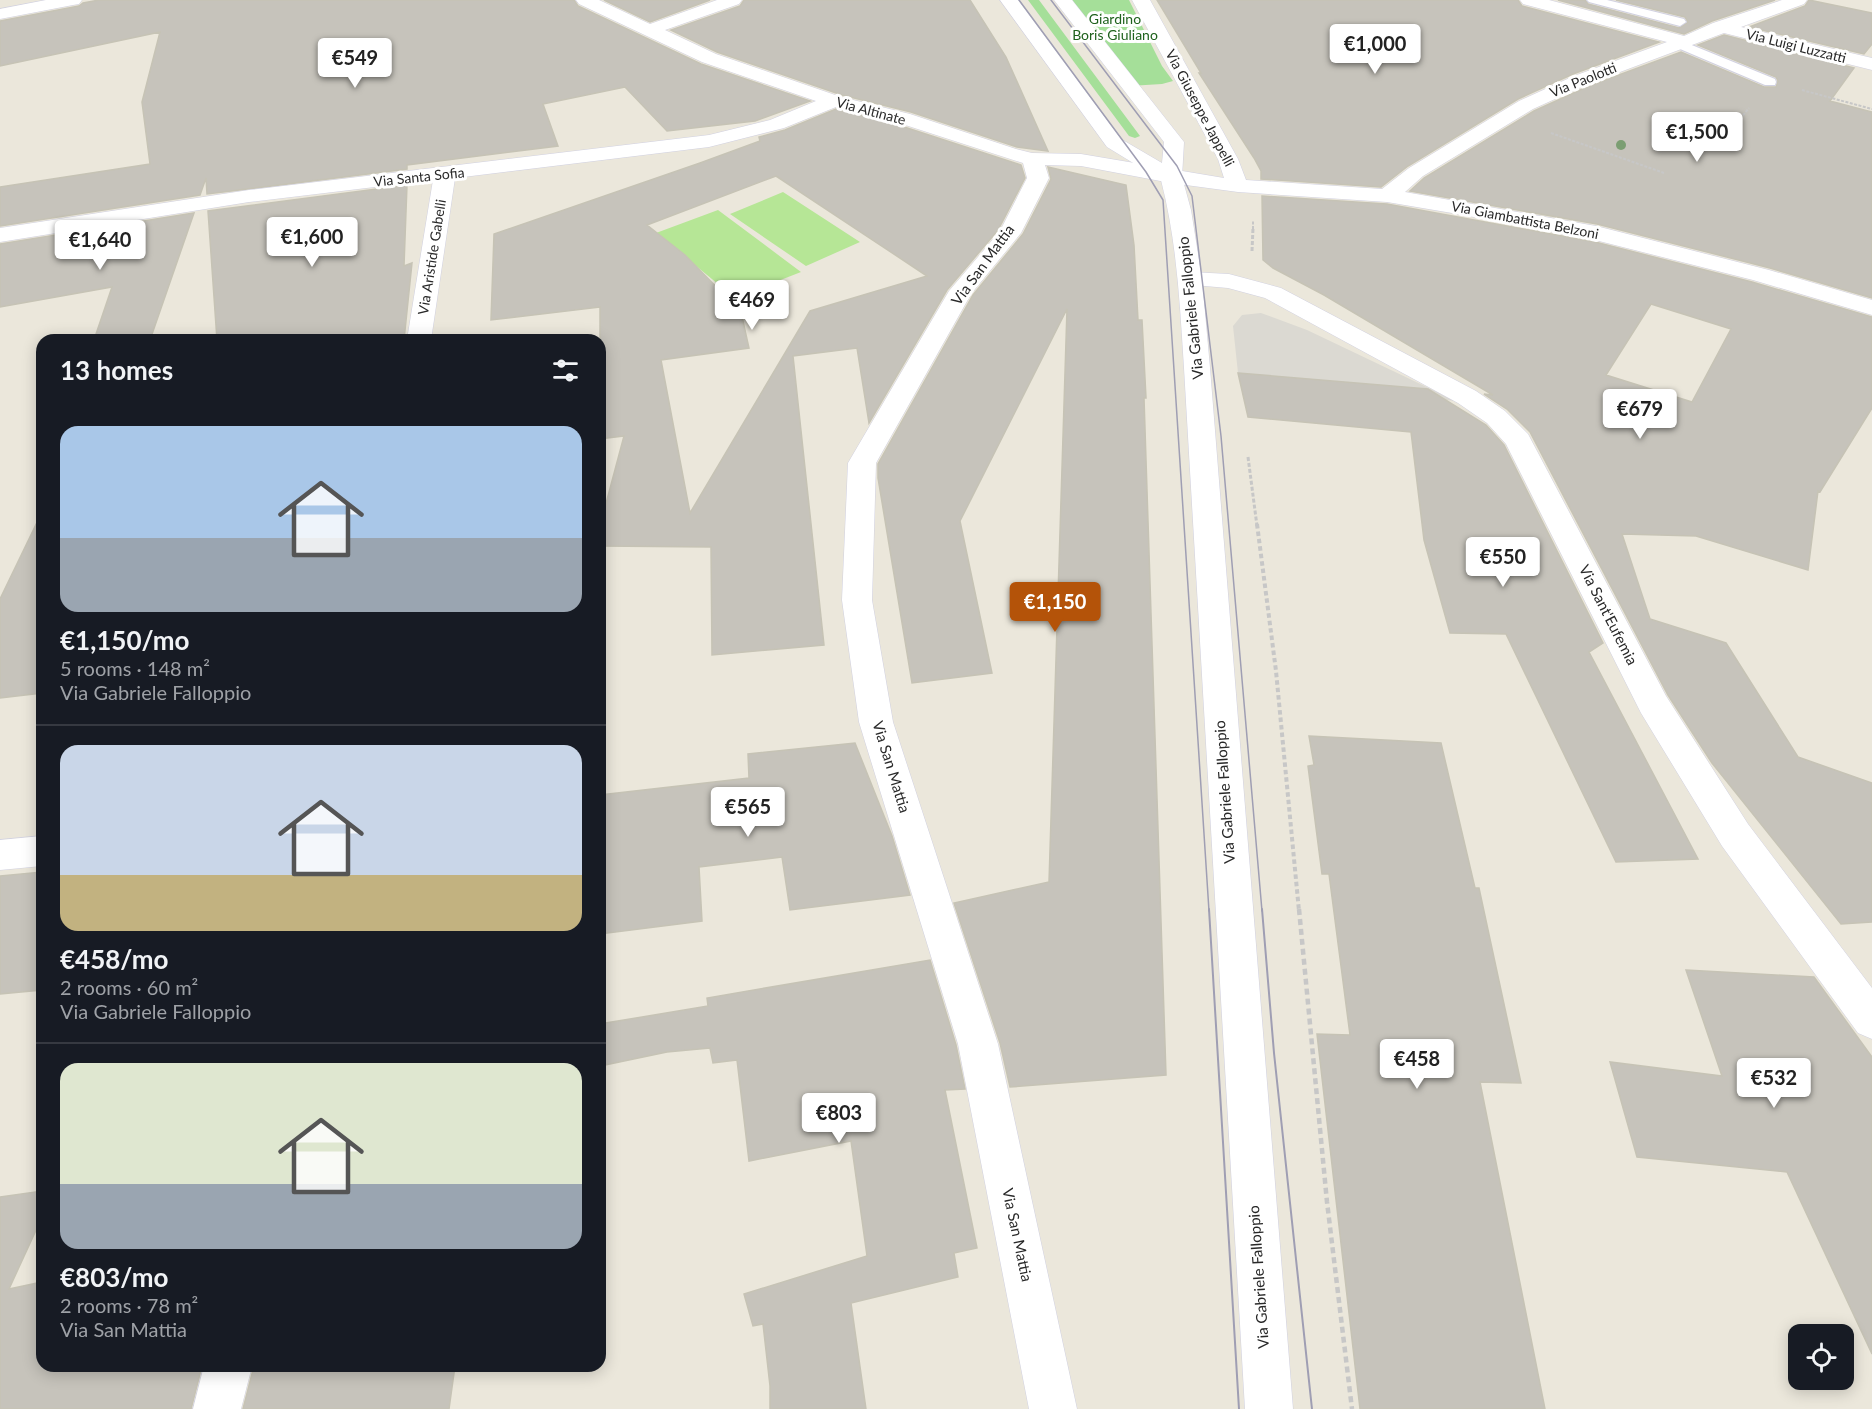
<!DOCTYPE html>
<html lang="en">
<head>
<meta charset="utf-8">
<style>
  :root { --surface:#171b24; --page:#20242c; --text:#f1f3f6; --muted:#9ea1a6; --line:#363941; --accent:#b45309 }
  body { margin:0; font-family:Lato,sans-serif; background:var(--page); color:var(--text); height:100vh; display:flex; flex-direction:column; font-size:22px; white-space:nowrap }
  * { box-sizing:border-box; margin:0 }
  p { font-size:20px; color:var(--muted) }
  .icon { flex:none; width:33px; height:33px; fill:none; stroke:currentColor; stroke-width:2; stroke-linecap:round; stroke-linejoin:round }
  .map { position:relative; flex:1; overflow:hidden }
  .panel { position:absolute; left:36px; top:334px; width:570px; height:1038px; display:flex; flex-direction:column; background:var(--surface); border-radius:18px; box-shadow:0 3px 15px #0003 }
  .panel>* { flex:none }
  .buttons { position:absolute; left:1788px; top:1324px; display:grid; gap:12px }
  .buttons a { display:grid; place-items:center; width:66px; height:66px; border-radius:12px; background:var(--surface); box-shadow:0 3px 15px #0003; font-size:30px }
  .price { position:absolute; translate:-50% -51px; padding:0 14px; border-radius:6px; background:#fff; color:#222; font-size:20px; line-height:39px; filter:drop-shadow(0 2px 3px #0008) }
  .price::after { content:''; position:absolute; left:50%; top:36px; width:18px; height:14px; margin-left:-9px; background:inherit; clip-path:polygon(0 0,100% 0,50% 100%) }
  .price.on { background:var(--accent); color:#fff }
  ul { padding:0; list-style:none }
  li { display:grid; align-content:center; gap:12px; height:318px; padding:0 24px }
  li+li { border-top:2px solid var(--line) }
  li span { display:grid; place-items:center; height:186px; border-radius:18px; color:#555 }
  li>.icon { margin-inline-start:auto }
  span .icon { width:108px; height:108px; fill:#fffc; stroke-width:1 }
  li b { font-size:26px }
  h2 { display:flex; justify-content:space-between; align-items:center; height:72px; padding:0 24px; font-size:26px }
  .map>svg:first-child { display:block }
  .green { fill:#a5df99 }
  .pitch { fill:#b6e696 }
  .plaza { fill:#dbd9d2 }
  .building { fill:#c6c3bb; stroke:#c6c3b5; stroke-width:1.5; fill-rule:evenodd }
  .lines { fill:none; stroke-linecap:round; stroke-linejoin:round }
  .lane-casing { stroke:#d1d1e1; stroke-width:2 }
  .street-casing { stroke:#d1d1e1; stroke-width:1 }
  .secondary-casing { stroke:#d1d1e1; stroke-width:1 }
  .path-far3 { stroke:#c7c7c7; stroke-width:2; stroke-dasharray:3 1.5; stroke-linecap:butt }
  .path-far2 { stroke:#c7c7c7; stroke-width:3; stroke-dasharray:4 2; stroke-linecap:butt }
  .path-far1 { stroke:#c7c7c7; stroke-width:4; stroke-dasharray:4.5 3; stroke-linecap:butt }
  .path { stroke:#c7c7c7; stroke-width:4.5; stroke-dasharray:6 4; stroke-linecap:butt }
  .lane { fill:#fff; fill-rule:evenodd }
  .street { fill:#fff; fill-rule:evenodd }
  .secondary { fill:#fff; fill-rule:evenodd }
  .tram-far1 { stroke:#9f9eb3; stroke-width:1.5 }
  .tram { stroke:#9f9eb3; stroke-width:2 }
  .tree { fill:#7b9e72 }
  .labels { text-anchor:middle; stroke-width:6; stroke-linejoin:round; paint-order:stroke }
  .far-park-label { font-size:14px; fill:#1f621d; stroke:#fff }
  .far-street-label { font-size:14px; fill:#292929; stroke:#fff }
  .street-label { font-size:15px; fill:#292929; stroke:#fff }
</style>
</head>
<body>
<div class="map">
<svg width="1872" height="1409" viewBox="0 0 1872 1409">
  <rect width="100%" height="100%" fill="#ebe7db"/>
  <path class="green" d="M 1028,0 L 1039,0 L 1140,136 L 1135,138 L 1129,136 Z
    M 1065,0 L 1129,0 L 1162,66 L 1173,81 L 1162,84 L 1129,86 Z"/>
  <path class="pitch" d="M 783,192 L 860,242 L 806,266 L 730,214 Z
    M 718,210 L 801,272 L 735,298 L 656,233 Z"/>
  <path class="plaza" d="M 1261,313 L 1307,330 L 1456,401 L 1367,391 L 1364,384 L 1238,373 L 1233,326 L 1242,315 Z"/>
  <path class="building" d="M 99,0 L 574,0 L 578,6 L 701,64 L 810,101 L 755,121 L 667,131 L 625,87 L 543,104 L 558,146 L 407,165 L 407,169 L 207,194 L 206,178 L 200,195 L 0,226 L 0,187 L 150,164 L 142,102 L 160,32 L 0,66 L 0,21 L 79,6 L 83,3 Z
    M 604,0 L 710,0 L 650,22 Z
    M 744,0 L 970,0 L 1006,57 L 1048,151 L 1017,147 L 911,112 L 842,95 L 717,52 L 671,30 L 740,6 Z
    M 1157,0 L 1518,0 L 1522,6 L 1659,42 L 1573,74 L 1518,99 L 1408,166 L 1381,187 L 1261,179 L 1261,171 L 1254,158 L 1199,73 L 1201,73 Z
    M 1558,0 L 1585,0 L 1588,4 L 1679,28 L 1688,22 L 1685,17 L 1616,0 L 1775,0 L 1712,21 L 1684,34 Z
    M 1809,0 L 1872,13 L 1872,44 L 1864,54 L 1749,27 L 1805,6 Z
    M 1724,35 L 1854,68 L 1830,101 L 1872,112 L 1872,298 L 1770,268 L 1597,224 L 1410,191 L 1424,178 L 1534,111 L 1589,86 L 1681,52 L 1764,87 L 1776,87 L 1778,81 L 1776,77 L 1698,45 Z
    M 836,109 L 895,124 L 1021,165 L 1025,178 L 998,230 L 947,290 L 869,423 L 857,348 L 793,356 L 824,645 L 712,655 L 711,547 L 600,546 L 600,526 L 624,436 L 600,439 L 600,307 L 491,320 L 494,234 L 700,163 L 760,141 L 759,137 L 785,130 ZM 776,176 L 927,276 L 810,311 L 690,513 L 661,360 L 749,348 L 741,312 L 685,255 L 647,225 Z
    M 1048,167 L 1126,185 L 1134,245 L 1138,320 L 1142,320 L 1146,398 L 1144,398 L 1166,1075 L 1010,1087 L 1000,1043 L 954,903 L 1049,882 L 1067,309 L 960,521 L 992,673 L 912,683 L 878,478 L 878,464 L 973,295 L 1023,234 L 1051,179 Z
    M 407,185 L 404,266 L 412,263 L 404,340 L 217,340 L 208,211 Z
    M 1262,196 L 1387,204 L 1595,242 L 1752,282 L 1872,317 L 1872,408 L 1820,492 L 1818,491 L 1808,570 L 1696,536 L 1622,534 L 1650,619 L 1726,643 L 1798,757 L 1872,783 L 1872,922 L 1841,924 L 1712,763 L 1668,695 L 1530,432 L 1507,409 L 1484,394 L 1493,395 L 1324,295 L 1273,268 L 1263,260 ZM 1651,304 L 1731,329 L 1692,402 L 1606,375 Z
    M 194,213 L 150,340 L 94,340 L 112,287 L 0,307 L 0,244 Z
    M 1238,373 L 1428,389 L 1486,425 L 1504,445 L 1603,643 L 1589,652 L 1698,859 L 1616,862 L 1506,634 L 1450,633 L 1424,540 L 1411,432 L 1248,417 Z
    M 42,512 L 42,693 L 0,698 L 0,599 Z
    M 1309,736 L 1441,743 L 1475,888 L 1479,888 L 1521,1083 L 1480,1082 L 1545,1409 L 1360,1409 L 1317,1034 L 1350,1035 L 1329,874 L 1322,874 L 1308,766 L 1314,765 Z
    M 855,743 L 892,836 L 910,895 L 790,910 L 782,857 L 699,867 L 702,921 L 600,934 L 600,795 L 749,778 L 748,754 Z
    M 42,872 L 42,990 L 0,994 L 0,876 Z
    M 930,960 L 956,1045 L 965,1089 L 945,1090 L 977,1248 L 954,1253 L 958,1277 L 851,1303 L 866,1409 L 770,1409 L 770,1386 L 763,1324 L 753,1326 L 744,1294 L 867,1256 L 851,1141 L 749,1161 L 737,1060 L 713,1063 L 710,1048 L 667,1052 L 600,1066 L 600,1024 L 708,1006 L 707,998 Z
    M 1686,970 L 1814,977 L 1872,1057 L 1872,1354 L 1787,1172 L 1637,1157 L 1610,1062 L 1722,1076 Z
    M 42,1191 L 42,1217 L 9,1289 L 42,1282 L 42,1366 L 202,1366 L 191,1409 L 0,1409 L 0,1197 Z
    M 254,1366 L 455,1366 L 449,1409 L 243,1409 Z"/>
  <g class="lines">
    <g class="lane-casing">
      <path id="lane" d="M 1587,0 L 1607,0 L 1684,19 L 1686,22 L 1680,26 L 1589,2 Z
        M 1677,39 L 1775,79 L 1776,82 L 1775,85 L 1765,85 L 1673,46 L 1671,43 Z"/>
    </g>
    <g class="street-casing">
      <path id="street" d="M 46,0 L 82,0 L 79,4 L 73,5 L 0,19 L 0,9 Z
        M 576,0 L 599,0 L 650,24 L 717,0 L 742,0 L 739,4 L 665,30 L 716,54 L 841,97 L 910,114 L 1016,149 L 1032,153 L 1081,154 L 1224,178 L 1218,159 L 1132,0 L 1150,0 L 1238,159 L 1246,180 L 1382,189 L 1409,168 L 1519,101 L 1574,76 L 1667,42 L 1523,4 L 1520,0 L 1549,0 L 1684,36 L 1713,23 L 1782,0 L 1807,0 L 1804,4 L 1741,27 L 1872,58 L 1872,70 L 1724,33 L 1588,84 L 1533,109 L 1423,176 L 1405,192 L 1596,226 L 1769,270 L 1872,300 L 1872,315 L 1753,280 L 1595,240 L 1458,214 L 1387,202 L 1238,192 L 1171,183 L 1081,166 L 1045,165 L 1049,178 L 1021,233 L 971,294 L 876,463 L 872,600 L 893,722 L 998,1044 L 1077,1409 L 1029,1409 L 958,1044 L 859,722 L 842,600 L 848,463 L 949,291 L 1000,231 L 1027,178 L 1023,163 L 896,122 L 836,107 L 784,128 L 709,147 L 455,178 L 431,340 L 407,340 L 433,180 L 249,202 L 0,242 L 0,228 L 249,190 L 709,135 L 770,120 L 816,101 L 702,62 L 579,4 Z
        M 1190,272 L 1229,274 L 1281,288 L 1476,391 L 1505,411 L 1528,434 L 1666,696 L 1748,824 L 1872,988 L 1872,1039 L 1858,1033 L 1722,846 L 1641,713 L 1506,444 L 1487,423 L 1458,403 L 1265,298 L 1228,288 L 1182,284 L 1178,279 L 1182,274 Z
        M 42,836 L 42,866 L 0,870 L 0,840 Z
        M 204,1366 L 252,1366 L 241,1409 L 193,1409 Z"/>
    </g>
    <g class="secondary-casing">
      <path id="secondary" d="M 1000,0 L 1018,0 L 1121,139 L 1162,163 L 1164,142 L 1054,0 L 1072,0 L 1184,142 L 1182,177 L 1191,210 L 1202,279 L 1210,368 L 1293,1409 L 1245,1409 L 1184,368 C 1180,305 1177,242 1161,180 L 1107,147 Z"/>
    </g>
    <path class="path-far3" d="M 1802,90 L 1872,109
      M 1551,133 L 1664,173
      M 1723,140 L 1749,108
      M 1253,229 L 1253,220"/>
    <path class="path-far2" d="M 1252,251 L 1253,228
      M 1248,457 L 1257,526"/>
    <path class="path-far1" d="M 1257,524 L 1276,671 L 1299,911"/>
    <path class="path" d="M 1299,909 L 1327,1202 L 1352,1409"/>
    <use href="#lane" class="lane"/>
    <use href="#street" class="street"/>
    <use href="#secondary" class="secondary"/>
    <path class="tram-far1" d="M 1019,0 L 1146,172 L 1163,200 L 1209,911
      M 1051,0 L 1177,166 L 1192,196 L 1221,436 L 1262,911"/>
    <path class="tram" d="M 1209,909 L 1239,1409
      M 1262,909 L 1274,1053 L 1312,1409"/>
  </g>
  <circle class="tree" cx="1621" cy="145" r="5"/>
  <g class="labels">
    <g class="far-park-label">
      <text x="1115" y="24">Giardino<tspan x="1115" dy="16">Boris Giuliano</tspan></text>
    </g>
    <g class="far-street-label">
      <text transform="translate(1796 46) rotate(14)" y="5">Via Luigi Luzzatti</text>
      <text transform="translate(1583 80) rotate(-22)" y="5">Via Paolotti</text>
      <text transform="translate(1200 108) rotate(62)" y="5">Via Giuseppe Jappelli</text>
      <text transform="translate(871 111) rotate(15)" y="5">Via Altinate</text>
      <text transform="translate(419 177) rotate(-6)" y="5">Via Santa Sofia</text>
      <text transform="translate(1525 220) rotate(11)" y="5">Via Giambattista Belzoni</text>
      <text transform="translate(432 257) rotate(-81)" y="5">Via Aristide Gabelli</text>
    </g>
    <g class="street-label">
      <text transform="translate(983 265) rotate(-54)" y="5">Via San Mattia</text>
      <text transform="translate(1191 308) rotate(-96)" y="5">Via Gabriele Falloppio</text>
      <text transform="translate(1608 615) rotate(63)" y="5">Via Sant'Eufemia</text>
      <text transform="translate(891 767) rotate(73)" y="5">Via San Mattia</text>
      <text transform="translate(1225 792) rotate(-94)" y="5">Via Gabriele Falloppio</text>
      <text transform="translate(1017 1235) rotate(78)" y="5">Via San Mattia</text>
      <text transform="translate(1259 1277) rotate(-94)" y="5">Via Gabriele Falloppio</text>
    </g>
  </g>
</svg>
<div class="buttons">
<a><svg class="icon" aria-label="locate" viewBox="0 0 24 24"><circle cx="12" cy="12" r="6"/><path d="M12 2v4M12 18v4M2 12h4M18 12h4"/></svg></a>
</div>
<b class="price" style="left:1375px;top:75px">€1,000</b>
<b class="price" style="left:355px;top:89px">€549</b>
<b class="price" style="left:1697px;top:163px">€1,500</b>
<b class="price" style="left:312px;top:268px">€1,600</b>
<b class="price" style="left:100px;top:271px">€1,640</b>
<b class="price" style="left:752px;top:331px">€469</b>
<b class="price" style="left:1640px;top:440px">€679</b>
<b class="price" style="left:1503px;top:588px">€550</b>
<b class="price on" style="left:1055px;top:633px">€1,150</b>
<b class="price" style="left:748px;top:838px">€565</b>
<b class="price" style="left:1417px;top:1090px">€458</b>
<b class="price" style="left:1774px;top:1109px">€532</b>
<b class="price" style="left:839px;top:1144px">€803</b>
<section class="panel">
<h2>13 homes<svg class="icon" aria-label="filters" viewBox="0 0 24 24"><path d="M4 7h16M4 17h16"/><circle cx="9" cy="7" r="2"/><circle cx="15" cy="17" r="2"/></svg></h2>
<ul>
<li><span style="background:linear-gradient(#a9c7e8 60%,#9aa5b1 0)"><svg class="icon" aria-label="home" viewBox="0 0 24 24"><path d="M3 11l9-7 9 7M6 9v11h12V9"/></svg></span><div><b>€1,150/mo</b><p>5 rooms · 148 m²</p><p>Via Gabriele Falloppio</p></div></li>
<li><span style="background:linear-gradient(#c9d6e8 70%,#c2b280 0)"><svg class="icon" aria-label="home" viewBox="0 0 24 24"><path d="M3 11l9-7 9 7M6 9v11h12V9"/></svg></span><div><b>€458/mo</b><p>2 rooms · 60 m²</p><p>Via Gabriele Falloppio</p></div></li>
<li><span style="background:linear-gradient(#dfe7d0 65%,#9aa5b1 0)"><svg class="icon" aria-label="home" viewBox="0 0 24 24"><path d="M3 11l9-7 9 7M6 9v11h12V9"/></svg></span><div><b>€803/mo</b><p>2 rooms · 78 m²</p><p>Via San Mattia</p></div></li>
</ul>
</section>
</div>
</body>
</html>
